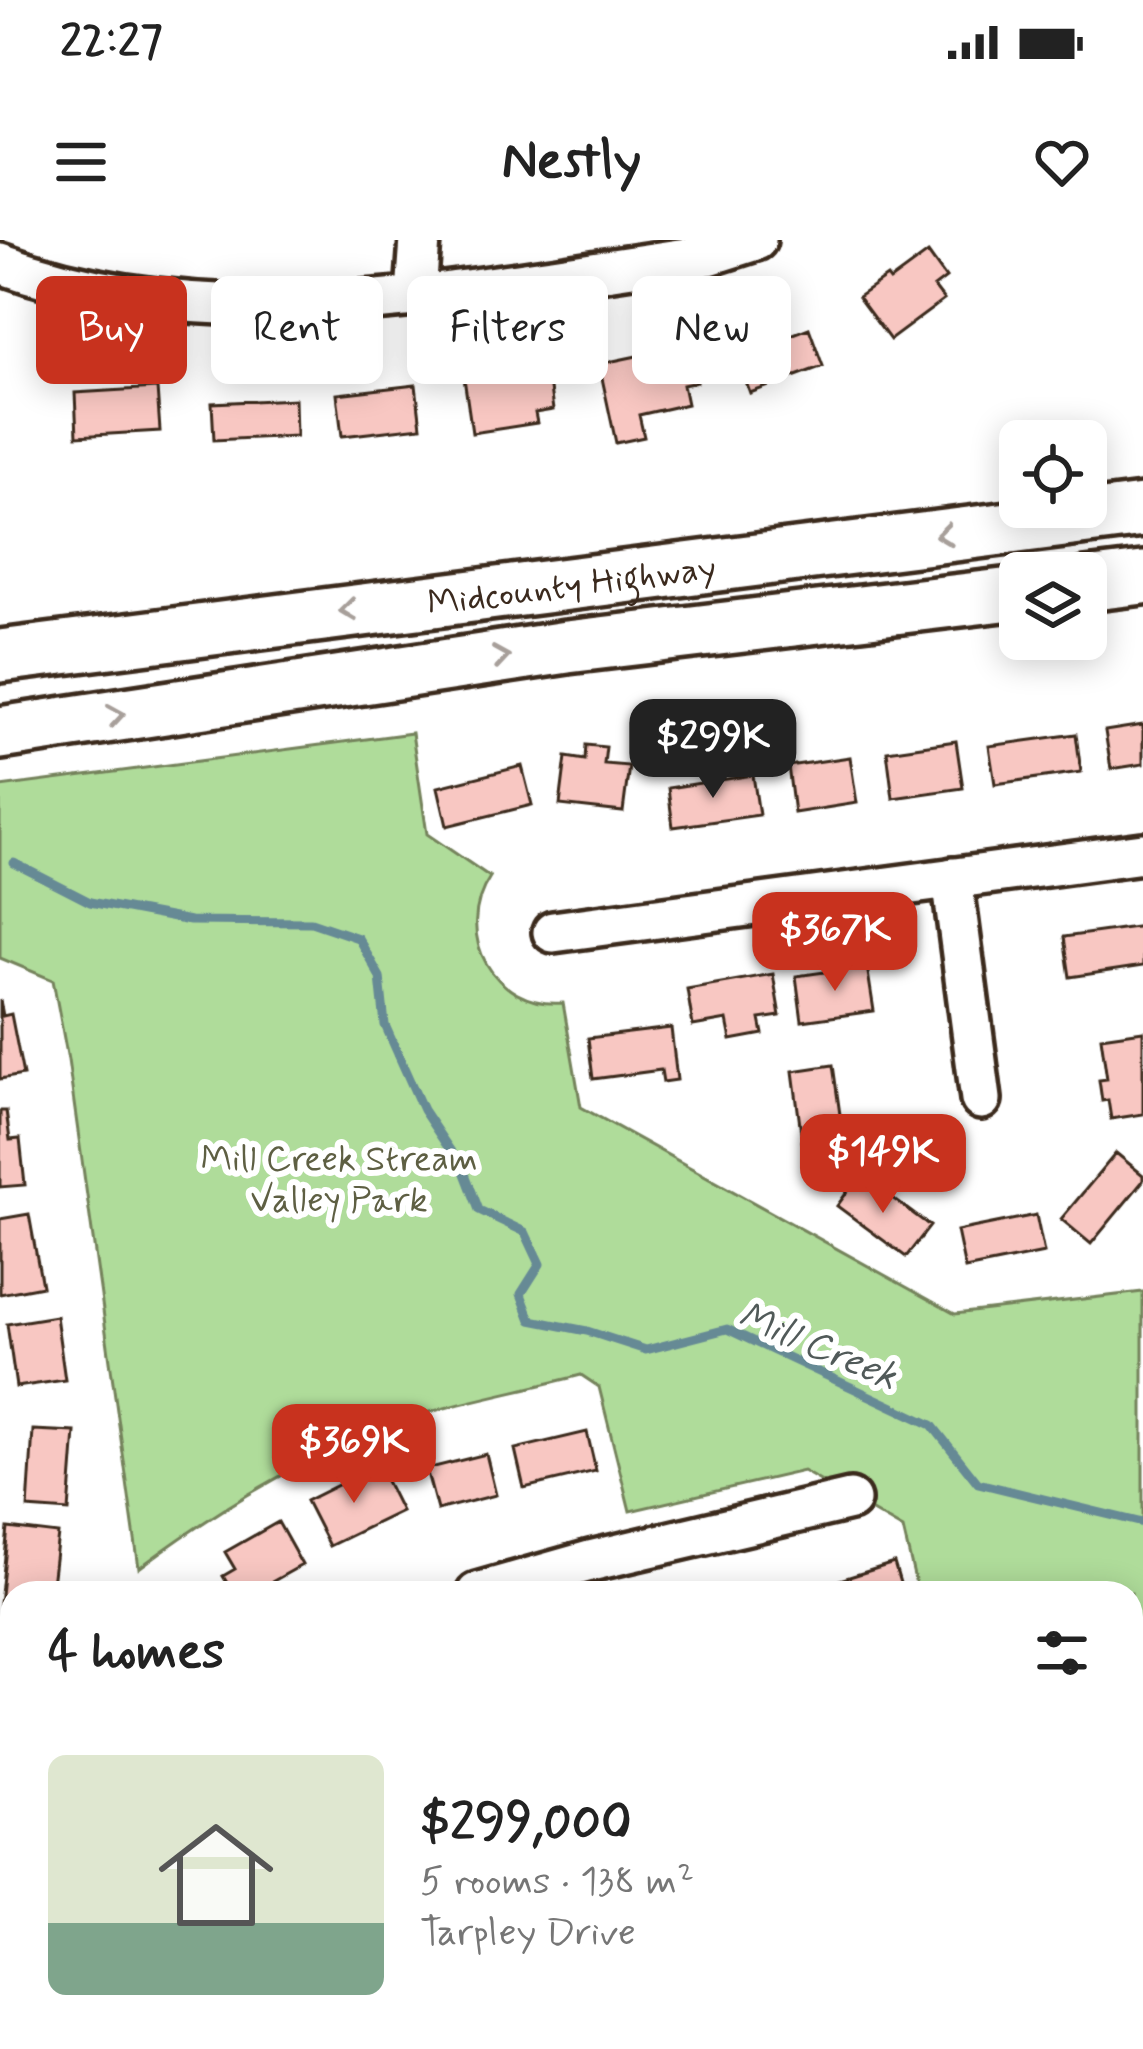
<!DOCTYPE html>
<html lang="en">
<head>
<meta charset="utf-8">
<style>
  :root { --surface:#fff; --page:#f2f2f2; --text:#222; --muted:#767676; --accent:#c8321e }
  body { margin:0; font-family:Mynerve,sans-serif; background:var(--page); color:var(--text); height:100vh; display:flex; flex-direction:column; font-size:45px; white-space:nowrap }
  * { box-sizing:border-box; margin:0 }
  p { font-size:39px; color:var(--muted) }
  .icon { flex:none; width:66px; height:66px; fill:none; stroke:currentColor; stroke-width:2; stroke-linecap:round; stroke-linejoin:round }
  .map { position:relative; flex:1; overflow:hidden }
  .drawer { position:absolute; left:0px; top:1341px; width:1143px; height:468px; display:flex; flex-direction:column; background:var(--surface); border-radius:36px 36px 0 0; box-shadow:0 6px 30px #0003 }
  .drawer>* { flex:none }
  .guide { position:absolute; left:36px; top:36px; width:1071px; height:108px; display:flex; gap:24px }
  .fabs { position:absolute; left:999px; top:180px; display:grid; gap:24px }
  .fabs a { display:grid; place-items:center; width:108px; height:108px; border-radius:18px; background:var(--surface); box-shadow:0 6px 30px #0003; font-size:60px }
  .price { position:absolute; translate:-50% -102px; padding:0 27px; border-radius:24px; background:var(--accent); color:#fff; font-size:39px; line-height:78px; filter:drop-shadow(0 3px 6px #0008) }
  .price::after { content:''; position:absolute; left:50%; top:72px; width:36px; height:27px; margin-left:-18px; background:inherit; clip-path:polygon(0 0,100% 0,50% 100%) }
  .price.on { background:#222; color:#fff }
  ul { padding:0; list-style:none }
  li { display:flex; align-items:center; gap:36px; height:300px; padding:0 48px }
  li span { display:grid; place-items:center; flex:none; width:336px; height:240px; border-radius:18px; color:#555 }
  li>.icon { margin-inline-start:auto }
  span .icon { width:144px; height:144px; fill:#fffc; stroke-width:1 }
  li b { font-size:51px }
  h2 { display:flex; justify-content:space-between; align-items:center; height:144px; padding:0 48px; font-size:51px }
  .chip { padding:0 42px; border-radius:18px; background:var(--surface); box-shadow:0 6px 30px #0003; font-size:42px; line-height:108px }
  .chip.on { background:var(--accent); color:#fff }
  .status { display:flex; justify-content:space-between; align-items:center; height:84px; padding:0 60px; background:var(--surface); direction:ltr }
  .status svg { height:33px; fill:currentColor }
  header { display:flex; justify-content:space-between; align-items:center; height:156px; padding:0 48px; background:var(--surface); font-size:54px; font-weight:800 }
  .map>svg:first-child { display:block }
  .green { fill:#afdc9a; stroke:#75835c; stroke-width:3 }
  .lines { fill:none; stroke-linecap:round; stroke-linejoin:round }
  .stream { stroke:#668a95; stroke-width:9 }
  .building { fill:#f8c7c2; stroke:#3b2a1e; stroke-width:3 }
  .minor-casing { stroke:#3b2a1e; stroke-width:48 }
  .major-casing { stroke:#3b2a1e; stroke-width:60 }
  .minor { stroke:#fff; stroke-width:39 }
  .major { stroke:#fff; stroke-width:51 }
  .oneway { stroke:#a79f9a }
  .labels { text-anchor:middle; stroke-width:12; stroke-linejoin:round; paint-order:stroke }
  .street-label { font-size:36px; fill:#3b2a1e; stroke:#fff }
  .park-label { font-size:36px; fill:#5e5f43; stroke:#fff }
  .water-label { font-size:39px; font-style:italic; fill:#515a59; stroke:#fff }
</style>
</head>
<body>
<div class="status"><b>22:27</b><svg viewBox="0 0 49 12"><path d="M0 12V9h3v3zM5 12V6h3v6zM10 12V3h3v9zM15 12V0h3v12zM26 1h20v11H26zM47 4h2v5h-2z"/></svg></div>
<header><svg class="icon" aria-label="menu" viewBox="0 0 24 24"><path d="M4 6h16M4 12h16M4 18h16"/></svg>Nestly<svg class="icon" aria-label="heart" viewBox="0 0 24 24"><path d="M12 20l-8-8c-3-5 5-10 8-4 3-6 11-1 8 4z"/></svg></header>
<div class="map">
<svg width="1143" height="1809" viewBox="0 0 1143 1809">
  <rect width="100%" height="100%" fill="#fff"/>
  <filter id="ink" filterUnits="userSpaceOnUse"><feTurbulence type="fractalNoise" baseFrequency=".00833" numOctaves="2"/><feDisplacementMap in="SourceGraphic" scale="24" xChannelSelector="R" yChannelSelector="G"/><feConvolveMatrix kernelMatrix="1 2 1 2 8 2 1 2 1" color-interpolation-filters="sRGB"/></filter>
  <g filter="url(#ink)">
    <path class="green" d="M 412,493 L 427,594 L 490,637 C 452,694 494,769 563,763 L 581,867 L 955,1074 L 1143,1052 L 1143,1657 L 1131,1646 L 1131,1353 L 918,1353 L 903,1289 L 803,1231 L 630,1271 L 599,1147 L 581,1135 C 518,1152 445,1164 385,1187 C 298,1221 214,1272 139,1328 L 68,820 L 53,740 L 0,718 L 0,547 Z
      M 0,1739 L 12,1741 L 12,1797 L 642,1797 L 628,1809 L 0,1809 Z"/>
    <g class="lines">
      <path class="stream" d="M 14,623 L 90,662 L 190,681 L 311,682 L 358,698 L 380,737 L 385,785 L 423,870 L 464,931 L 479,970 L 525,992 L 540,1024 L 521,1054 L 531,1080 L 587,1091 L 646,1110 L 727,1089 L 932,1185 L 978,1243 L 1143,1283"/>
    </g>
    <path class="building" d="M 928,13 L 946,38 L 934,47 L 944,60 L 890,100 L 858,57 L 887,37 L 890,41 Z
      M 809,88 L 823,126 L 750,153 L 733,106 L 767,94 L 770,103 Z
      M 689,105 L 697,142 L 683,145 L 687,164 L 639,175 L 644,197 L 616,203 L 599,124 Z
      M 503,132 L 504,141 L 548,134 L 553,170 L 535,173 L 537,183 L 472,193 L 464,138 Z
      M 416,145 L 421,187 L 342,196 L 337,154 Z
      M 157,148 L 160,191 L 77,196 L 75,153 Z
      M 295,159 L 296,196 L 214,200 L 212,163 Z
      M 1143,485 L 1143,524 L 1111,529 L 1105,491 Z
      M 1076,494 L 1081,532 L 995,544 L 989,506 Z
      M 956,501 L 963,548 L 893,558 L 887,511 Z
      M 586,505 L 606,507 L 604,524 L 629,526 L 623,572 L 560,565 L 566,517 L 585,520 Z
      M 850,517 L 857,563 L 794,573 L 788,526 Z
      M 522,526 L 532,565 L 447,586 L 438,547 Z
      M 753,535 L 759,575 L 673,587 L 668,548 Z
      M 1143,686 L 1143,726 L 1070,737 L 1064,697 Z
      M 867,726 L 874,771 L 802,781 L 796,736 Z
      M 773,734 L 780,776 L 760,779 L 763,794 L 731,800 L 727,780 L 693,786 L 687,749 Z
      M 0,760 L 3,776 L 11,774 L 23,835 L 0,839 Z
      M 671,788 L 677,840 L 663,842 L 661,830 L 593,839 L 588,798 Z
      M 1143,791 L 1143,874 L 1111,879 L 1108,860 L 1102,861 L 1099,840 L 1107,839 L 1101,797 Z
      M 833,825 L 845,910 L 804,916 L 793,831 Z
      M 0,871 L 6,871 L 10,900 L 20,899 L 25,945 L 0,947 Z
      M 1116,913 L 1143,935 L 1143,941 L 1091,1004 L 1061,979 Z
      M 860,934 L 930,986 L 906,1017 L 837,966 Z
      M 29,974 L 42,1046 L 0,1054 L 0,979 Z
      M 1036,975 L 1044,1013 L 965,1029 L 957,991 Z
      M 56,1076 L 65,1140 L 16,1147 L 7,1084 Z
      M 33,1190 L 75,1192 L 69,1271 L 28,1268 Z
      M 587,1192 L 596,1231 L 524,1248 L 515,1209 Z
      M 486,1214 L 496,1255 L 437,1270 L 426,1229 Z
      M 378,1225 L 401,1271 L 329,1306 L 306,1261 Z
      M 278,1282 L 302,1325 L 252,1353 L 233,1353 L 223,1336 L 235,1329 L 225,1312 Z
      M 8,1288 L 58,1294 L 51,1353 L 12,1353 L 12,1365 L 0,1364 Z
      M 894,1323 L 903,1353 L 812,1353 L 811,1349 Z
      M 0,1423 L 12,1430 L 12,1487 L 0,1480 Z
      M 0,1662 L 9,1662 L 8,1702 L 0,1702 Z
      M 734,1797 L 770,1797 L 757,1809 L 746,1809 Z"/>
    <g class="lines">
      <g class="minor-casing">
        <path id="minor" d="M 0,23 C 227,106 477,46 709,15 L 756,0
          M 416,54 L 420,0
          M 952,638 L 981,859
          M 553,692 L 1143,613
          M 477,1353 L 590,1321 L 850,1260
          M 0,1568 L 12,1572"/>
      </g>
      <g class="major-casing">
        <g id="major">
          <path d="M 1086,345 L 1143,338"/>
          <path id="s1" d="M 0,416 L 1143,271"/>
          <path d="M 0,493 L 567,407 L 1020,353"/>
        </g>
      </g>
      <use href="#minor" class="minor"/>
      <use href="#major" class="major"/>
    </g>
    <defs><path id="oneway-chevron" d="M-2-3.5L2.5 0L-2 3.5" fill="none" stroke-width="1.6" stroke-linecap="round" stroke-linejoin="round" transform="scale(3)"/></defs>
    <g class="oneway">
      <use href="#oneway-chevron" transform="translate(944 295) rotate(173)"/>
      <use href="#oneway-chevron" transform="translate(348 370) rotate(173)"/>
      <use href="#oneway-chevron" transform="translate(501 417) rotate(-9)"/>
      <use href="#oneway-chevron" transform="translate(116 475) rotate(-9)"/>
    </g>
  </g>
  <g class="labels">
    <g class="street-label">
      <text dy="13" stroke="none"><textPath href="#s1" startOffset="576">Midcounty Highway</textPath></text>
    </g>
    <g class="park-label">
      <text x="339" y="930">Mill Creek Stream<tspan x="339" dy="41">Valley Park</tspan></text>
    </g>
    <g class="water-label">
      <text transform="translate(819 1104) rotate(23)" y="14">Mill Creek</text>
    </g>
  </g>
</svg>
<div class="fabs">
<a><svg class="icon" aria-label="locate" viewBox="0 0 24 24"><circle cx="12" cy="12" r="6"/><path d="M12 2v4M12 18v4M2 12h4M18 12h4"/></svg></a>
<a><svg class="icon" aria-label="layers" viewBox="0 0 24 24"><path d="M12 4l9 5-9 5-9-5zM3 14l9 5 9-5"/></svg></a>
</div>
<b class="price on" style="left:713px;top:561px">$299K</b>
<b class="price" style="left:835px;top:754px">$367K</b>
<b class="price" style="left:883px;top:976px">$149K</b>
<b class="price" style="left:354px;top:1266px">$369K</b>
<div class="guide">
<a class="chip on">Buy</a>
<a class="chip">Rent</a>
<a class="chip">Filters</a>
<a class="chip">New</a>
</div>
<section class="drawer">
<h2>4 homes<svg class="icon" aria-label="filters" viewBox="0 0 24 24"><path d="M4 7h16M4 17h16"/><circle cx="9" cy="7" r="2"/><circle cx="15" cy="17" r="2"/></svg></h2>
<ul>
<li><span style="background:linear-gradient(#dfe7d0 70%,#7fa58c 0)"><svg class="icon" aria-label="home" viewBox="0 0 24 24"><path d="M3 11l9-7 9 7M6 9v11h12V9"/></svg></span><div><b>$299,000</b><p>5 rooms · 138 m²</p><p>Tarpley Drive</p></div></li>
</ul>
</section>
</div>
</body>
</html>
